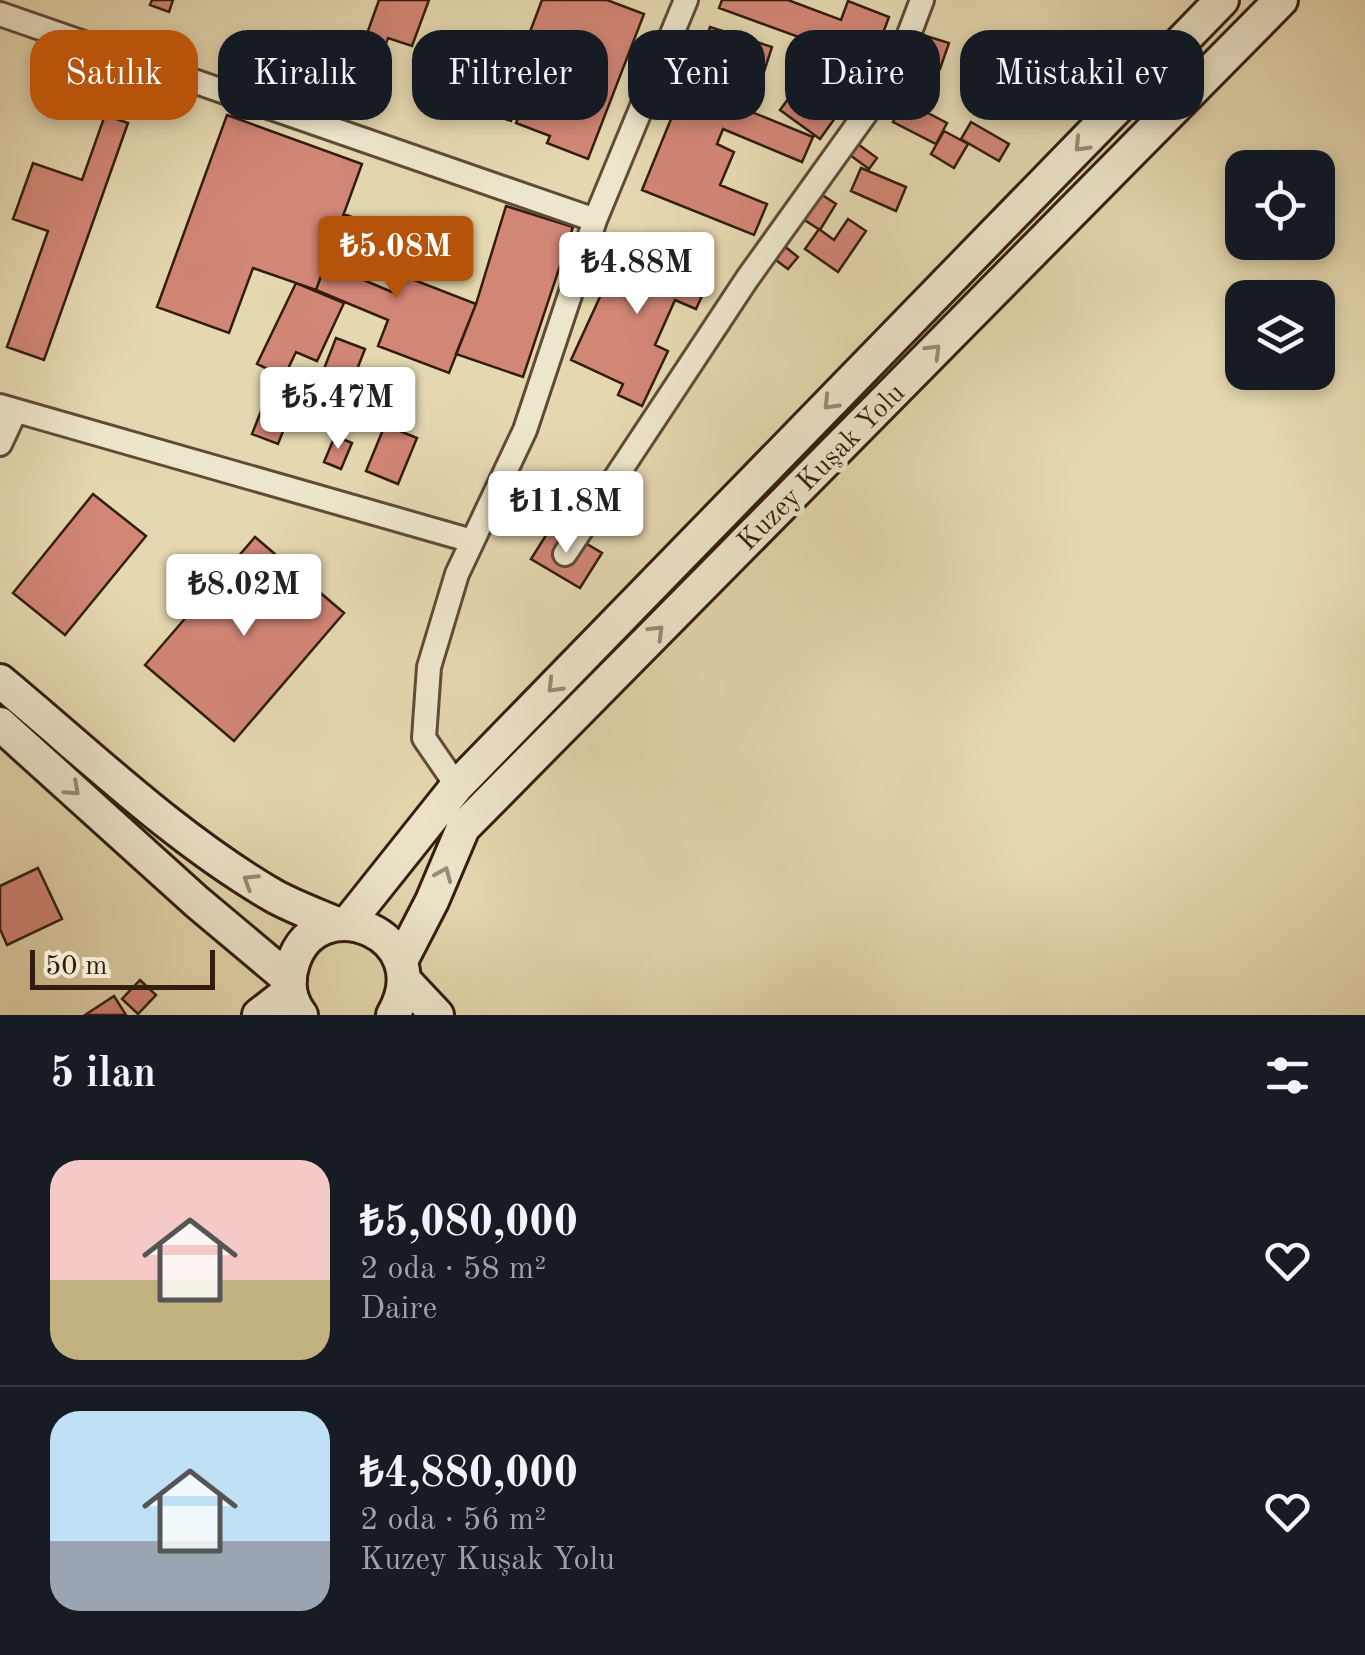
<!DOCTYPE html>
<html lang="tr">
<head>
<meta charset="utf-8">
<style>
  :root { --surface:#171b24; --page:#242831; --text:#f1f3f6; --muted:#9ea1a6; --line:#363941; --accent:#b45309 }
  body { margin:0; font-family:"Old Standard TT",serif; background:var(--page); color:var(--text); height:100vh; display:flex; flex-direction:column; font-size:38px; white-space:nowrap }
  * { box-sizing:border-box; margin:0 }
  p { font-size:32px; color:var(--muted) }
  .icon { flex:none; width:55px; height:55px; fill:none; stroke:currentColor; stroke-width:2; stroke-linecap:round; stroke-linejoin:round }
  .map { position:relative; height:1015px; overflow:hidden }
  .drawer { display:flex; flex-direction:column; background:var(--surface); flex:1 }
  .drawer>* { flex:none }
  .guide { position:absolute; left:30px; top:30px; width:1305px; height:90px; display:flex; gap:20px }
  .controls { position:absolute; left:1225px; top:150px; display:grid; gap:20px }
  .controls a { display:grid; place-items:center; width:110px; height:110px; border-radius:20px; background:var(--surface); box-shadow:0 5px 15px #0003; font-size:50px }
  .scale { position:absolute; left:30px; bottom:25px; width:185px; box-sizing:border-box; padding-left:10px; border:5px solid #321d0f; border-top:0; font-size:28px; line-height:35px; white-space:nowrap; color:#321d0f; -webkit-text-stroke:8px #eee6cc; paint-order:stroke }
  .price { position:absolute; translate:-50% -85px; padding:0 22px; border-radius:10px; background:#fff; color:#222; font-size:32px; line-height:65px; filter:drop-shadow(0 2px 5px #0008) }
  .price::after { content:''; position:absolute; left:50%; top:60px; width:30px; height:22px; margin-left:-15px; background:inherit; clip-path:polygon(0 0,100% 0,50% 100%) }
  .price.current { background:var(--accent); color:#fff }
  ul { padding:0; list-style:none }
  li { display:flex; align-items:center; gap:30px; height:250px; padding:0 50px }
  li+li { border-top:2px solid var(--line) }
  li span { display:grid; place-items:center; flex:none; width:280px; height:200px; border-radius:30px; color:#555 }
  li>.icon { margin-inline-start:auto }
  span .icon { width:120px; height:120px; fill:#fffc; stroke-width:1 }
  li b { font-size:42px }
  h2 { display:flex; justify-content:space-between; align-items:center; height:120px; padding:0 50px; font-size:42px }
  .tag { padding:0 35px; border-radius:30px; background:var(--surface); box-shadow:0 5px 15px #0003; font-size:35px; line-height:90px }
  .tag.current { background:var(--accent); color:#fff }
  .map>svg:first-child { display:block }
  .building { fill:#d28676; stroke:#321d0f; stroke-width:2.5 }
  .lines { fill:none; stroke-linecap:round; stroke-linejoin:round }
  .street-casing { stroke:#5f4c37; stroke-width:28 }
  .secondary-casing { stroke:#321d0f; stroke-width:38 }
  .street { stroke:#eee6cc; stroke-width:22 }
  .secondary { stroke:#eee6cc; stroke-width:32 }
  .oneway { stroke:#998c77 }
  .labels { text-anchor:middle; stroke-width:10; stroke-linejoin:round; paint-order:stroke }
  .street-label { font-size:28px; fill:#321d0f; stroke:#eee6cc }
</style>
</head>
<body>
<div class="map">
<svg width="1365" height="1015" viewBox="0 0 1365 1015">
  <rect width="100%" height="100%" fill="#e5d8b0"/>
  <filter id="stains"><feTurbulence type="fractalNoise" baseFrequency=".002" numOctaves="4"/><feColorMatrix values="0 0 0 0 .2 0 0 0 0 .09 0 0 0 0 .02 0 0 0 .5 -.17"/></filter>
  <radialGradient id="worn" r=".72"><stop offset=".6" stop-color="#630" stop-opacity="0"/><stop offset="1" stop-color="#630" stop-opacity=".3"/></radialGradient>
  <path class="building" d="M 152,0 L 173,0 L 169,12 L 150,5 Z
    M 379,0 L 429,0 L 412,46 L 388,38 L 384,49 L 364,42 Z
    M 542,0 L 607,0 L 644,14 L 588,159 L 547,143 L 550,136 L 516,123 L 540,60 L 522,53 Z
    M 722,0 L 788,0 L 841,20 L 848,1 L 889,17 L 876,52 L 842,38 L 837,51 L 719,8 Z
    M 710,27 L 772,47 L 756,96 L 694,76 Z
    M 923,35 L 949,43 L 940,69 L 915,62 Z
    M 986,63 L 1018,78 L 1005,103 L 974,88 Z
    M 70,66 L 101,76 L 91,103 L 61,93 Z
    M 495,81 L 522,89 L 511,121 L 485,112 Z
    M 800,83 L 840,111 L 820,139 L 780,110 Z
    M 693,88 L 813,137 L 802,162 L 723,129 L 717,144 L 734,152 L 720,185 L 767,204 L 754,235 L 642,190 L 680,97 L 688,101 Z
    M 905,101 L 947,123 L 936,144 L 893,122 Z
    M 105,115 L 128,123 L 44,360 L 7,347 L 48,231 L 13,219 L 33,163 L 82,180 Z
    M 227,115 L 362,164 L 316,290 L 253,268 L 229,333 L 157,307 Z
    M 971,122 L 1009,144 L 999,161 L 961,139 Z
    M 944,131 L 968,144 L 954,168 L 931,154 Z
    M 851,139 L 877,158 L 869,169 L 843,150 Z
    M 861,168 L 906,187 L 896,211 L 851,191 Z
    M 816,191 L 836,204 L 820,230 L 800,217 Z
    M 506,206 L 573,227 L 523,377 L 456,354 L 476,304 Z
    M 344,214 L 379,228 L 359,278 L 392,292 L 399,274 L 476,304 L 449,373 L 378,346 L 388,320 L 316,290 Z
    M 848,219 L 866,231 L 838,272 L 805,249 L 819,229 L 834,240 Z
    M 627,238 L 711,276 L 696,309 L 675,300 L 655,345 L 668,351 L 642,406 L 618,395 L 623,384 L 571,360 Z
    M 783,245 L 798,257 L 788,269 L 773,258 Z
    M 296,283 L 344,303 L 317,361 L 296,352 L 284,377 L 257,364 Z
    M 336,338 L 365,349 L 340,413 L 311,402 Z
    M 267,396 L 293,406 L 278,444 L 252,434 Z
    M 385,425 L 417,438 L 398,484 L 366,471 Z
    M 335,436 L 352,443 L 341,469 L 324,462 Z
    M 93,494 L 146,536 L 65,635 L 13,593 Z
    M 553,524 L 602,553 L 580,588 L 531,559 Z
    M 255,537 L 344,613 L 234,741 L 145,665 Z
    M 38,868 L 62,919 L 7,945 L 0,929 L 0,886 Z
    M 140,980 L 156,995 L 138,1014 L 122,999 Z
    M 114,996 L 126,1015 L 85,1015 Z"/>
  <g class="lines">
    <g class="street-casing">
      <path id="street" d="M 0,14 L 595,220
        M 0,406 L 472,541
        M 0,444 L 15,412
        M 565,554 L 747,279 L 894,74 L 922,0
        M 457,786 L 424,738 L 429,667 L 457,574 L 525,430 L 595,220 L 686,0"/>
    </g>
    <g class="secondary-casing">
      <path id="secondary" d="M 0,681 C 88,754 174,838 274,896 C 294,907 316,915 337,924
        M 0,724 L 197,902 L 290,980
        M 347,924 L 457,786 L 1222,0
        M 401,961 L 432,901 L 463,828 L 1281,0
        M 405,981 L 437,1015
        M 259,1015 L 290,991
        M 301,1015 C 289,1000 287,981 293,963 C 317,886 440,934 393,1015"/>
    </g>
    <use href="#street" class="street"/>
    <use href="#secondary" class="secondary"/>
  </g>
  <defs><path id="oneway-chevron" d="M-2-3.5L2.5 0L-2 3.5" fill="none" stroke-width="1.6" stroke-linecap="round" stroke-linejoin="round" transform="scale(2.5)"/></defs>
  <g class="oneway">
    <use href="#oneway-chevron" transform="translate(1081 145) rotate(134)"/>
    <use href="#oneway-chevron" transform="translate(934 351) rotate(-45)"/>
    <use href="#oneway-chevron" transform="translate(830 403) rotate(134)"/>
    <use href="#oneway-chevron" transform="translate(657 632) rotate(-45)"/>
    <use href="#oneway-chevron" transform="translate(554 686) rotate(134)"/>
    <use href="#oneway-chevron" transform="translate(73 789) rotate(42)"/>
    <use href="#oneway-chevron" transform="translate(444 874) rotate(-67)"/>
    <use href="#oneway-chevron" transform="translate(250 881) rotate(-148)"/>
  </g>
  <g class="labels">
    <g class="street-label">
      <text transform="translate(820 466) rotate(-45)" y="10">Kuzey Kuşak Yolu</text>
    </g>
  </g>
  <rect width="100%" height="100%" filter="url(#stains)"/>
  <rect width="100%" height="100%" fill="url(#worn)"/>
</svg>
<div class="controls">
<a><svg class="icon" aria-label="locate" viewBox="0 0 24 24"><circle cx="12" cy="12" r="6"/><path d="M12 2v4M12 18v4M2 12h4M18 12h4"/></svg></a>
<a><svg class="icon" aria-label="layers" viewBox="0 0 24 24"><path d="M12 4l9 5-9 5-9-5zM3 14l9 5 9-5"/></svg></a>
</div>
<div class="scale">50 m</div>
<b class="price current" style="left:396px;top:301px">₺5.08M</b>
<b class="price" style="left:637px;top:317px">₺4.88M</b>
<b class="price" style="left:338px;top:452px">₺5.47M</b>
<b class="price" style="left:566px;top:556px">₺11.8M</b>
<b class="price" style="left:244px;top:639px">₺8.02M</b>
<div class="guide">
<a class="tag current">Satılık</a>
<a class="tag">Kiralık</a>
<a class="tag">Filtreler</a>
<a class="tag">Yeni</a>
<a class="tag">Daire</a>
<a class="tag">Müstakil ev</a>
</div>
</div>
<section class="drawer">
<h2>5 ilan<svg class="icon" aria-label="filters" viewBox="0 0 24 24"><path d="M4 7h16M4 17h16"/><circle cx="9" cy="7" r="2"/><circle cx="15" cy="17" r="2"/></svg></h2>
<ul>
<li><span style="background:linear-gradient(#f6c9c9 60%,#c2b280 0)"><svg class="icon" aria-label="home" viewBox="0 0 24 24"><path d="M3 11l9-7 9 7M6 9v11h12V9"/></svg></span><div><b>₺5,080,000</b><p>2 oda · 58 m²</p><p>Daire</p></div><svg class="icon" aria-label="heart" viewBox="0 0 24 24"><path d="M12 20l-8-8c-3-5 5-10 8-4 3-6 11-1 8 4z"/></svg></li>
<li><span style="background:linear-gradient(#bfe0f5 65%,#9aa5b1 0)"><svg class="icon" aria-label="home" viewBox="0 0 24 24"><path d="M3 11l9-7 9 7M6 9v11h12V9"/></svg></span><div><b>₺4,880,000</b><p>2 oda · 56 m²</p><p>Kuzey Kuşak Yolu</p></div><svg class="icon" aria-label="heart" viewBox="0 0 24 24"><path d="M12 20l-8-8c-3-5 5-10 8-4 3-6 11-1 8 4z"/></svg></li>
</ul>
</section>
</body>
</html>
